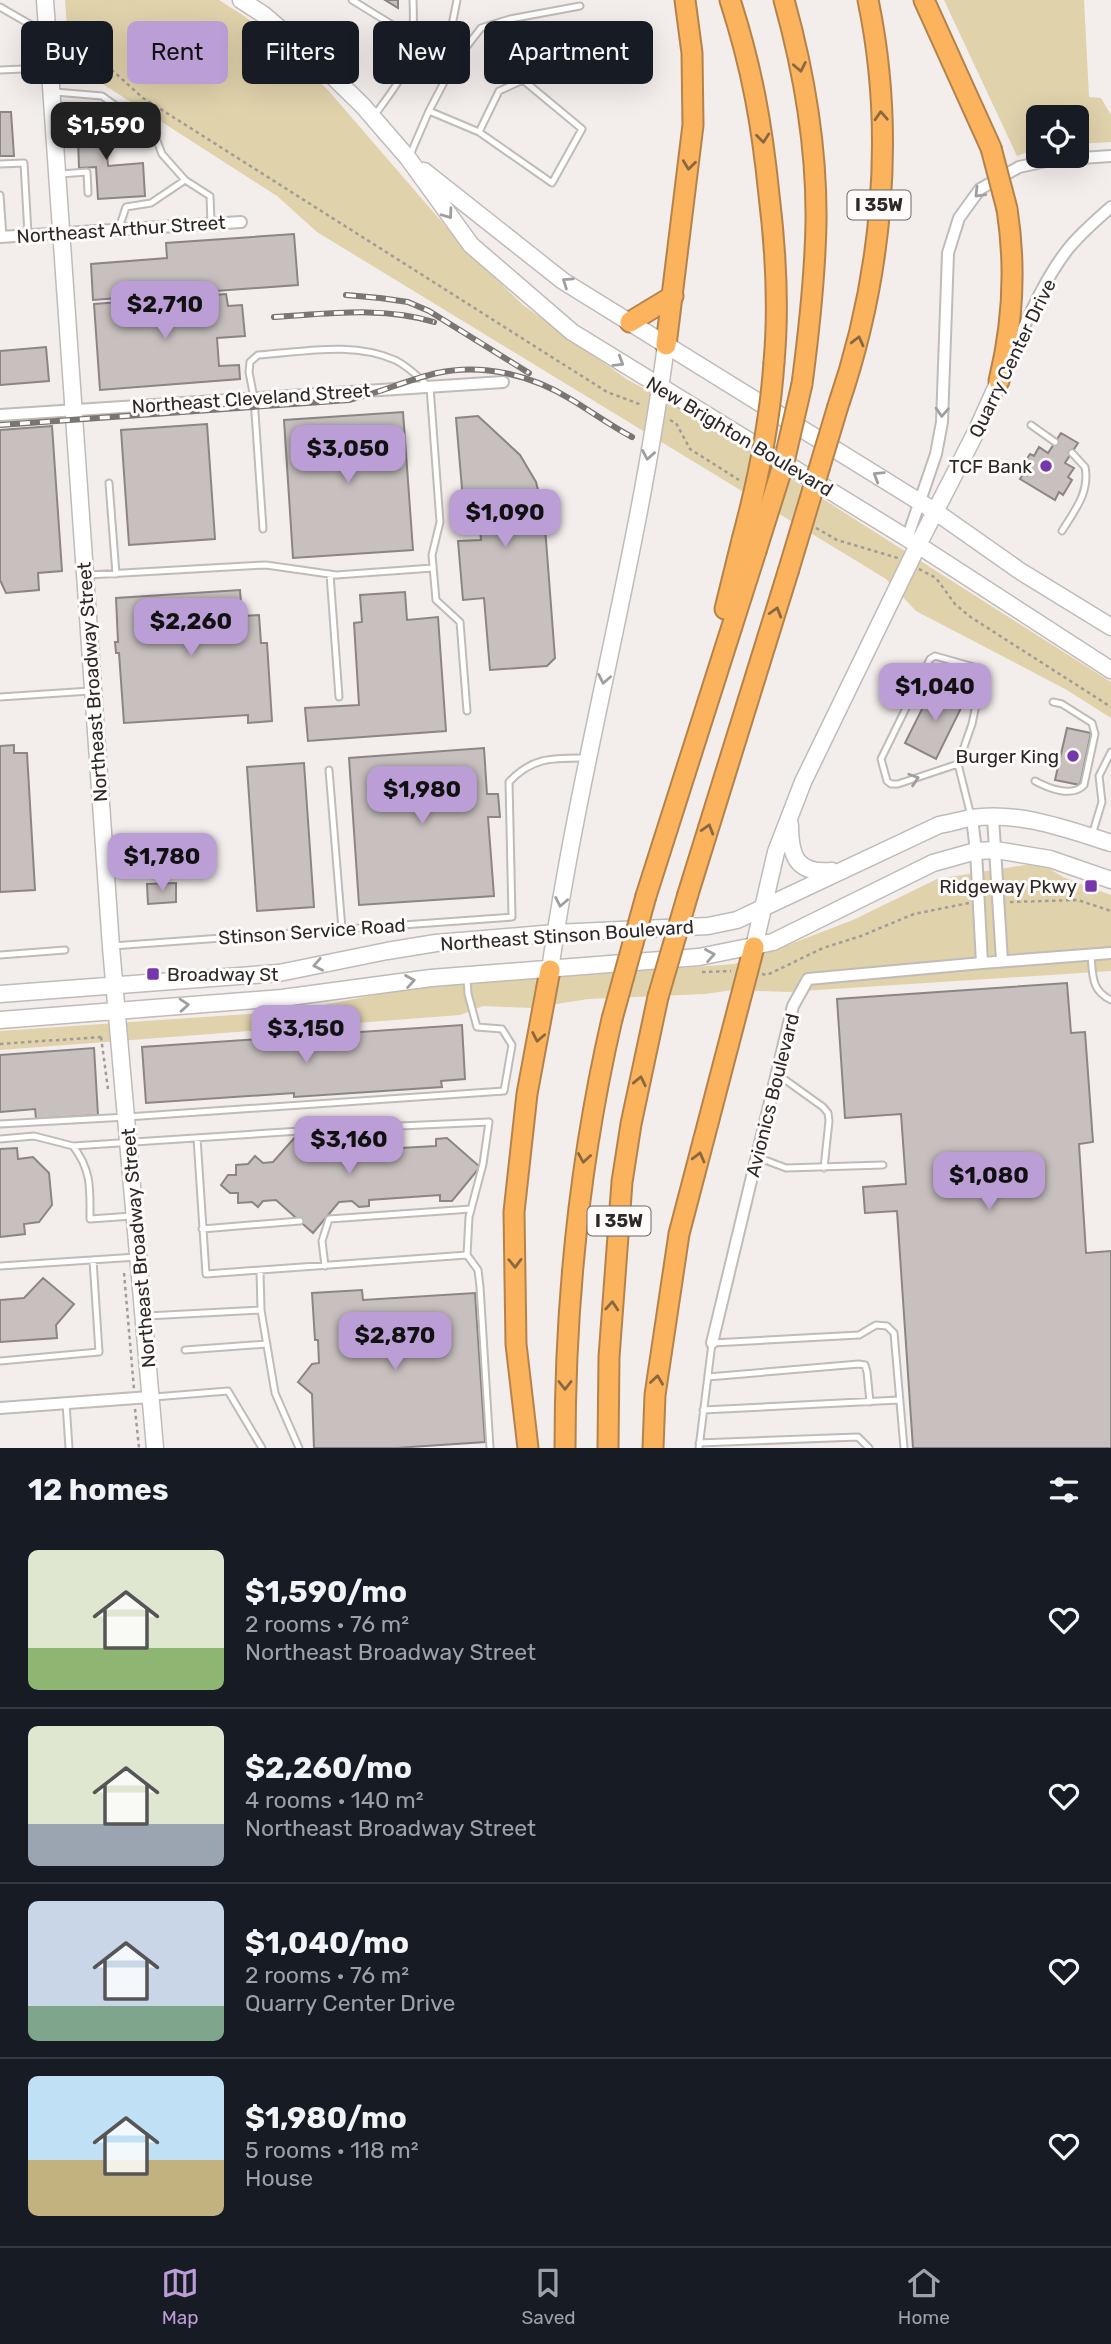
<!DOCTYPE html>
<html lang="en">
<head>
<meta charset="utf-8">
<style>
  :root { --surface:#171b24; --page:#242831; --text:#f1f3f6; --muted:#9ea1a6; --line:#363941; --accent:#ba9ed5 }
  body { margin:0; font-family:Rubik,sans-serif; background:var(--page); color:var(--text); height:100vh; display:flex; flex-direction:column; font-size:26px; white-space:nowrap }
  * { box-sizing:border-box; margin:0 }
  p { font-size:23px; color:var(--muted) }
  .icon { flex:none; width:38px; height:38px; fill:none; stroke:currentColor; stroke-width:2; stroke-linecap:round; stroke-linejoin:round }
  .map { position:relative; height:1448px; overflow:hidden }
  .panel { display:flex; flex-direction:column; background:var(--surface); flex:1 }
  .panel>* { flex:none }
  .hud { position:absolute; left:21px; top:21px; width:700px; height:63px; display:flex; gap:14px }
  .controls { position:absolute; left:1026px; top:105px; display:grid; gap:14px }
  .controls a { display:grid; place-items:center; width:63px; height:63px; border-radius:10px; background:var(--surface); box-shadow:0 7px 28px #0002; font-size:35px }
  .price { position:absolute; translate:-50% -60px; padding:0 16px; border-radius:14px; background:var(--accent); color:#111; font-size:23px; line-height:46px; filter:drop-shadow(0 2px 4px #0008) }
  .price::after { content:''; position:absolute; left:50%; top:42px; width:21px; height:16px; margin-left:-10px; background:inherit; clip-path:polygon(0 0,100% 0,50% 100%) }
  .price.selected { background:#222; color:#fff }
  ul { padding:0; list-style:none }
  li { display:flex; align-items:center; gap:21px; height:175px; padding:0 28px }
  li+li { border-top:2px solid var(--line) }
  li span { display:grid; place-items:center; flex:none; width:196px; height:140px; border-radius:10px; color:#555 }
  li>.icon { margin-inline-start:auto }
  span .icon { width:84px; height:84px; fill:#fffc; stroke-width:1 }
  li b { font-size:30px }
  h2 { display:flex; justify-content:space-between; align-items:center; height:84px; padding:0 28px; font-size:30px }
  .tag { padding:0 24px; border-radius:10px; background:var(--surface); box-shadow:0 7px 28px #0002; font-size:24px; line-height:63px }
  .tag.selected { background:var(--accent); color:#111 }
  .tab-bar { display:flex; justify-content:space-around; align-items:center; height:98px; border-top:2px solid var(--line); background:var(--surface); font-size:19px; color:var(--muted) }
  .tab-bar a { display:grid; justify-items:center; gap:4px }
  .tab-bar .selected { color:var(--accent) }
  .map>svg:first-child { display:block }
  .green { fill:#e0d2ab }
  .building { fill:#c7c0bf; stroke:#8b8584; stroke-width:2 }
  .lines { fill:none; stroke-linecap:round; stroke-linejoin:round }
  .lane-casing { stroke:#c1bbb8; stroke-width:9 }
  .street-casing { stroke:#c1bbb8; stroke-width:14 }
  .secondary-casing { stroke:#c1bbb8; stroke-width:19 }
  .highway-casing { stroke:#b3834b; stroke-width:23 }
  .path { stroke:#a09c9a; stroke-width:2.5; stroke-dasharray:3.5 3.5; stroke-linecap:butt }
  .lane { stroke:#fff; stroke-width:5 }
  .street { stroke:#fff; stroke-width:10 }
  .secondary { stroke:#fff; stroke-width:16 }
  .highway { stroke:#fbb35e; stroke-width:19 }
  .rail-casing { stroke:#787573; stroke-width:6 }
  .rail { stroke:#fffbfa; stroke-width:3.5; stroke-dasharray:10; stroke-linecap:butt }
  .highway-bridge-casing { stroke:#b3834b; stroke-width:23; stroke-linecap:butt }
  .highway-bridge { stroke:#fbb35e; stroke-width:19 }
  .oneway { stroke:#896841 }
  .oneway2 { stroke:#a09f9f }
  .poi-dot { fill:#7637ac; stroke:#fffbfa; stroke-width:2.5 }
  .labels { text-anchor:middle; stroke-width:6; stroke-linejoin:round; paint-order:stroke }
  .shield { fill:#fffbfa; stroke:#6b6968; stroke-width:2 }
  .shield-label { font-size:18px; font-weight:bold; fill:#2c2a29 }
  .street-label { font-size:19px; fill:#2c2a29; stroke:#fffbfa }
  .poi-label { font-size:19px; fill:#2c2a29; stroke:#fffbfa; text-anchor:end }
</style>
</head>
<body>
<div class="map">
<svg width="1111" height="1448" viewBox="0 0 1111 1448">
  <rect width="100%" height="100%" fill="#f3edeb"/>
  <path class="green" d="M 65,0 L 219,0 L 241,14 L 271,36 L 327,89 L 467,251 L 523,305 L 628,380 L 675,405 L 1111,682 L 1111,718 L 1067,690 L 916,611 L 886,579 L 317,232 L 277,196 L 70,63 Z
    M 944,0 L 1084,0 L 1089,97 L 1101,98 L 1111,115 L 1111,142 L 1076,144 L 1076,117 L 1038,117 L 1038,149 L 1017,156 Z
    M 1031,864 L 1046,867 L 1065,878 L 1111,895 L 1111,971 L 787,992 L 732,990 L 705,994 L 588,999 L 531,1008 L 483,1006 L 460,1015 L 0,1050 L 0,1031 L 292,1011 L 385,993 L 437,986 L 734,964 L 775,950 L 853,920 L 937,879 Z"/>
  <path class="building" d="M 385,0 L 398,0 L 398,8 Z
    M 97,109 L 99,138 L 106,137 L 108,166 L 143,163 L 145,196 L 98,199 L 96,167 L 79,168 L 77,110 Z
    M 0,112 L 11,112 L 14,156 L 0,156 Z
    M 294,234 L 298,285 L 93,300 L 91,264 L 167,258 L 166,243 Z
    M 226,294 L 228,306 L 242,305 L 245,336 L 217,338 L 219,366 L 239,365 L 240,379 L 100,390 L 94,304 Z
    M 46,347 L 49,381 L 0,385 L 0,351 Z
    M 403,412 L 413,550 L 293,558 L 284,420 Z
    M 478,416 L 520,455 L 536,482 L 544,514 L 555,658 L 547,666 L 490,670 L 484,598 L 463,600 L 458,541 L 481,540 L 478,511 L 464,512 L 456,418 Z
    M 207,424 L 215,539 L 129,545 L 121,430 Z
    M 52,426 L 62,571 L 38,573 L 39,590 L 6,593 L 0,580 L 0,430 Z
    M 1061,433 L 1078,443 L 1065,463 L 1074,468 L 1068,477 L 1072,480 L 1063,495 L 1059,492 L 1055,500 L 1020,479 L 1025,471 L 1021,468 L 1030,454 L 1034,456 L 1039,447 L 1048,453 Z
    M 240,590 L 242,616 L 259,615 L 261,643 L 267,643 L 272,721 L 248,723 L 248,715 L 124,723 L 119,653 L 116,653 L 115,642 L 118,642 L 116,598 Z
    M 405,592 L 407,620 L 438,617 L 446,731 L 308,741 L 305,708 L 359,705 L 354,623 L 362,622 L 360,595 Z
    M 933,687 L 964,702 L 936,759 L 905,743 Z
    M 1067,728 L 1091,733 L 1080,785 L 1055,780 Z
    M 14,745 L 14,753 L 27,753 L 35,890 L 0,892 L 0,746 Z
    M 484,748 L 487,794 L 498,794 L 500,817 L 488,817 L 494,896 L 359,905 L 349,758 Z
    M 304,763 L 314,907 L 257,911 L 247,767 Z
    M 176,883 L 176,902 L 148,904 L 147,884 Z
    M 1067,983 L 1071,1033 L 1085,1032 L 1093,1142 L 1079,1144 L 1086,1253 L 1111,1251 L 1111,1448 L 913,1448 L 897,1211 L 865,1213 L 863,1187 L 906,1184 L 901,1114 L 845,1118 L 837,999 Z
    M 462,1025 L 465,1079 L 441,1081 L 442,1087 L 294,1097 L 294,1093 L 146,1103 L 142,1047 Z
    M 94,1048 L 98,1115 L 36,1119 L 35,1109 L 0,1112 L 0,1055 Z
    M 305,1126 L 336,1152 L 347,1151 L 354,1144 L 365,1144 L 365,1150 L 436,1146 L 436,1139 L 447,1138 L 480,1167 L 452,1201 L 440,1201 L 440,1195 L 369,1200 L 369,1206 L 359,1207 L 352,1201 L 339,1202 L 313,1233 L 276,1200 L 263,1201 L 258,1207 L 252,1202 L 238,1203 L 238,1193 L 230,1193 L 221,1185 L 228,1175 L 236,1175 L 236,1165 L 248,1164 L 255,1156 L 263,1163 L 273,1162 Z
    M 17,1148 L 18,1159 L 33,1157 L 49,1173 L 52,1205 L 39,1222 L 24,1224 L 25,1234 L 0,1237 L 0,1149 Z
    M 43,1278 L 74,1304 L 56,1325 L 57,1338 L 0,1342 L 0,1300 L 24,1298 Z
    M 362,1290 L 363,1300 L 475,1293 L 485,1442 L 396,1448 L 314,1448 L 312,1394 L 298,1382 L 312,1364 L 319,1363 L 318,1340 L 315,1340 L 312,1293 Z"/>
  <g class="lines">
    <g class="lane-casing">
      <path id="lane" d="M 352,0 L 412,37
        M 0,7 L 45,33
        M 454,63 L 451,30 L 457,0
        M 0,70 L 46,68
        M 55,92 L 102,96 L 154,133 L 162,154 L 185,180 L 151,203 L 126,207 L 119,228
        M 429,111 L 479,132 L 552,183 L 582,129 L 523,80 L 499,91 L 479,132
        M 374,116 C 384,102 397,86 405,70 C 414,50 414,22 413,0
        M 410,155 L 429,111 L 454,63 L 481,28 L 510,19 L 580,6
        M 0,164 L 24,163 L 28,234
        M 60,174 L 87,172 L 88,193
        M 185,180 L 210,196 L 211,224
        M 0,195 L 3,237
        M 1031,425 L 1055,442
        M 109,483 L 116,574
        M 263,529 L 254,398 L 249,372 L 250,362 L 258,355 C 303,352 353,341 395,360 C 408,366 419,378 430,387 L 440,522 L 432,555 L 436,600 L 460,622 L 467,711
        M 1062,531 C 1075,510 1090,492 1085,467 L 1072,453
        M 330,574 L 339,697
        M 88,575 L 246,566 L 266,565 L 336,575 L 433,568
        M 0,697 L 90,691
        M 958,764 L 898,784 L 891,784 L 887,781 L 881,759 L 930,659 L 935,656 L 974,667 L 980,673 L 981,681 L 972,724 L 958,764 L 971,816
        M 329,770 L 342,929
        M 1035,781 C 1048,788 1072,798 1084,785 L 1095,734 L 1092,723 L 1062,704 L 1053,702
        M 1092,835 L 1102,802 L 1099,776 L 1111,752
        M 112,946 L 512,917 L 509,782 C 532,757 553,758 585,758
        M 0,955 L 65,950
        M 1091,956 C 1093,976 1091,990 1111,1000
        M 777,1074 L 823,1107 L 828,1113 L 829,1121 L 824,1168
        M 0,1124 L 127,1117 L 504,1091 L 512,1045 L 502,1029 L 477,1027 L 468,994 L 467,979
        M 197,1138 L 206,1274 L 467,1255 L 469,1217 L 483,1164 L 489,1122 L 311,1130
        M 0,1139 L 34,1136 L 73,1146 L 300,1131
        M 73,1146 C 92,1171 90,1189 90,1219 L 132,1216
        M 757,1157 L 786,1168 L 883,1165
        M 202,1229 L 300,1221
        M 467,1255 L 478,1270 L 480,1287 L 490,1448
        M 0,1266 L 137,1257
        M 325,1266 L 322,1241 L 329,1219 L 471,1209
        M 260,1271 L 261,1310
        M 147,1316 L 261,1310 L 275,1393 L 299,1448
        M 185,1350 L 267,1344
        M 0,1361 L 99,1352 L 93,1260
        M 708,1377 L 859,1364 L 865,1365 L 867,1372 L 870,1402
        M 154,1397 L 228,1391 L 262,1448
        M 66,1403 L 69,1448
        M 703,1410 L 899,1400
        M 699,1443 L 858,1437 L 869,1448
        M 699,1448 L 712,1343 L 859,1335 L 876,1325 L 887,1326 L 894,1333 L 904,1448"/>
    </g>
    <g class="street-casing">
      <path id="street" d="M 0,237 L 241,222
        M 1010,357 C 1027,321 1043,281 1068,249 C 1080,234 1096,220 1111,207
        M 0,415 L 503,382
        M 907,539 L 936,454 L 942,422 L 948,253 L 959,218 L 980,189 L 1019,167 L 1051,160 L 1111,156
        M 993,817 L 1002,961
        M 972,818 L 976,851 L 982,963
        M 712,1343 L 793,1006 L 808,979 L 982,963 L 1111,953
        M 0,1408 L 150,1397"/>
    </g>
    <g class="secondary-casing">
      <path id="secondary" d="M 45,0 L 111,947 L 155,1448
        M 241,0 L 264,15 L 315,59 L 363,106 L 408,158 L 471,245 L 572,332 L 918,545 L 1111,670
        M 424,171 L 563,281 L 936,512 L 1020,571 L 1111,627
        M 790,825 C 790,857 797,874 832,871
        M 754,947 L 776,852 L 803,782 L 918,545 L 976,432 L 999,381
        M 550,970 C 580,760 639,555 666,345
        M 0,994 L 279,973 L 387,951 L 436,943 L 555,933 L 708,926 L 737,920 L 939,825 C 950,823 960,820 971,818 C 1020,811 1066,829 1111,843
        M 0,1020 L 282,998 L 431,978 L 699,957 L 773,942 L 933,863 L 976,851 L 996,850 L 1050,859 L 1111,880"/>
    </g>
    <g class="highway-casing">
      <path id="highway" d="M 730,0 C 752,68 762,125 769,195 C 776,252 779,306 774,362
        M 784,0 C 804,72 817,149 816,223 C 815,278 809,331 802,384
        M 924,0 L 991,148
        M 630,322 L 673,296
        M 666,345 L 693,125 L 692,53 L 685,0
        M 999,381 C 1013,324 1016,267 1007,209
        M 838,406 C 882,278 896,134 868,0
        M 725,609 L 742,540
        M 688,894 L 788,572
        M 646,896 L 756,551
        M 528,1448 L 516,1344 L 514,1212 L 527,1094 L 550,970
        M 565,1448 C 565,1301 579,1162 612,1019
        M 608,1448 L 609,1357 L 622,1182 L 631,1124 L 658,997
        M 653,1448 L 655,1395 L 679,1234 L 754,947"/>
    </g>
    <path class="path" d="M 63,45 L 82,48 L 93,53 L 143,98 L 607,392 L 642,405
      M 670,420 L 676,423 L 690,449 L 739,480
      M 816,528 L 837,540 L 898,558
      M 919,569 L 936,578 L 955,604 L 969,616 L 1111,707
      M 1010,902 L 1078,900 L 1111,911
      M 702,972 L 731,971
      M 762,974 L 767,975 L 823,948 L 861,936 L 914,914 L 969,903
      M 101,1037 L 108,1089
      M 0,1044 L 101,1037
      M 124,1273 L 134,1389
      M 135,1409 L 139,1448"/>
    <use href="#lane" class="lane"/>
    <use href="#street" class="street"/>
    <use href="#secondary" class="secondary"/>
    <use href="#highway" class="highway"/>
    <g class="rail-casing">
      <path id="rail" d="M 346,295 L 380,298 L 408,302 L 429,311 L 529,373
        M 274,317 C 326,314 383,306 434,322
        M 0,425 L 349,400 C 379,393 407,380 437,373 C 483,363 532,375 572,400 C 592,412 611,426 632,437"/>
    </g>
    <use href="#rail" class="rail"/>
    <g class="highway-bridge-casing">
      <path id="highway-bridge" d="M 991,148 L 1007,209
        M 742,540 C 758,481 770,423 774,362
        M 756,551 L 784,462 L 802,384
        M 788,572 L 838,406
        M 658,997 L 688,894
        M 612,1019 L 646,896"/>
    </g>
    <use href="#highway-bridge" class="highway-bridge"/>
  </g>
  <defs><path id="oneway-chevron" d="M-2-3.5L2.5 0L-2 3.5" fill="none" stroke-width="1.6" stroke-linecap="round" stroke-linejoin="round" transform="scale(1.75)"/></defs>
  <g class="oneway">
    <use href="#oneway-chevron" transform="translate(800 67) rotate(79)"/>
    <use href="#oneway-chevron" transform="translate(881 116) rotate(-93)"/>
    <use href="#oneway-chevron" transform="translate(763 138) rotate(84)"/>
    <use href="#oneway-chevron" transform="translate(689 165) rotate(97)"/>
    <use href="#oneway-chevron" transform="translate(858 341) rotate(-76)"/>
    <use href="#oneway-chevron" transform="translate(776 612) rotate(-73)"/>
    <use href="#oneway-chevron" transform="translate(708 829) rotate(-73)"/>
    <use href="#oneway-chevron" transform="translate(538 1037) rotate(101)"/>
    <use href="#oneway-chevron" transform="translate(640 1081) rotate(-78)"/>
    <use href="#oneway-chevron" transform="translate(699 1157) rotate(-75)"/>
    <use href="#oneway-chevron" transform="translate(584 1158) rotate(99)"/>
    <use href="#oneway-chevron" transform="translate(515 1263) rotate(89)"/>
    <use href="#oneway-chevron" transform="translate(612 1306) rotate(-86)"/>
    <use href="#oneway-chevron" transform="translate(657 1380) rotate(-82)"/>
    <use href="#oneway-chevron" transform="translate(565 1385) rotate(90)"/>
  </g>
  <g class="oneway2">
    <use href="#oneway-chevron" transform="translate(979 193) rotate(134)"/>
    <use href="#oneway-chevron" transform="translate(448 214) rotate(54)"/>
    <use href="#oneway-chevron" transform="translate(567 282) rotate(-146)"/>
    <use href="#oneway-chevron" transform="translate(619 362) rotate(32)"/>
    <use href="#oneway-chevron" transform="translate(942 412) rotate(93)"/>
    <use href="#oneway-chevron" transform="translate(648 455) rotate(100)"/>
    <use href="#oneway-chevron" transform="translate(878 476) rotate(-148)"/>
    <use href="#oneway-chevron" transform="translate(604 679) rotate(101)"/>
    <use href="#oneway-chevron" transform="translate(914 779) rotate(-18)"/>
    <use href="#oneway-chevron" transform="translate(561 902) rotate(101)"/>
    <use href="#oneway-chevron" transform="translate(710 955) rotate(-10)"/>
    <use href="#oneway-chevron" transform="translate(318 965) rotate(169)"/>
    <use href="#oneway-chevron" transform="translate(410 981) rotate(-9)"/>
    <use href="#oneway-chevron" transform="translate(184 1005) rotate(-4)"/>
  </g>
  <g class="poi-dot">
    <circle cx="1046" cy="466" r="7"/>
    <circle cx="1073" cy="756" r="7"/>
    <rect x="1084" y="879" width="14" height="14" rx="3.5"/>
    <rect x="146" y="967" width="14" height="14" rx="3.5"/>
  </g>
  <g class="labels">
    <g class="shield">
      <rect x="847.5" y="190.5" width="63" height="29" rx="5"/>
      <rect x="587.5" y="1206.5" width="63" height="29" rx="5"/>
    </g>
    <g class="shield-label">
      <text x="879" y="211">I 35W</text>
      <text x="619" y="1227">I 35W</text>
    </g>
    <g class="street-label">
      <text transform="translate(121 229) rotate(-4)" y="7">Northeast Arthur Street</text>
      <text transform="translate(1012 358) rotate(-64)" y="7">Quarry Center Drive</text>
      <text transform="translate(251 398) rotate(-4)" y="7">Northeast Cleveland Street</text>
      <text transform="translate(740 436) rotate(31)" y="7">New Brighton Boulevard</text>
      <text transform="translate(92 682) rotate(-94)" y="7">Northeast Broadway Street</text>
      <text transform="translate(312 931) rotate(-4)" y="7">Stinson Service Road</text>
      <text transform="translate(567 935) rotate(-4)" y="7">Northeast Stinson Boulevard</text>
      <text transform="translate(772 1095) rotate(-76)" y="7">Avionics Boulevard</text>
      <text transform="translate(138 1248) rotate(-95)" y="7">Northeast Broadway Street</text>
    </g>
    <g class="poi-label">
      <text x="1032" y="473">TCF Bank</text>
      <text x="1059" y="763">Burger King</text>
      <text x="1077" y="893">Ridgeway Pkwy</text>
      <text x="167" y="981" text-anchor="start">Broadway St</text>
    </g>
  </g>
</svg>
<div class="controls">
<a><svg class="icon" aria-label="locate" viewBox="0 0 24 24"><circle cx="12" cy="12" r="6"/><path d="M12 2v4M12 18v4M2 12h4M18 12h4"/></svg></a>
</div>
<b class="price selected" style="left:106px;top:162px">$1,590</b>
<b class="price" style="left:165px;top:341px">$2,710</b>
<b class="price" style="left:348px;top:485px">$3,050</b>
<b class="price" style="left:505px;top:549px">$1,090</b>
<b class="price" style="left:191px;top:658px">$2,260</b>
<b class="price" style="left:935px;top:723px">$1,040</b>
<b class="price" style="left:422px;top:826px">$1,980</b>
<b class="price" style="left:162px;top:893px">$1,780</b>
<b class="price" style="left:306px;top:1065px">$3,150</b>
<b class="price" style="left:349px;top:1176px">$3,160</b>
<b class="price" style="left:989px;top:1212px">$1,080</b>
<b class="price" style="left:395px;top:1372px">$2,870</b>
<div class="hud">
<a class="tag">Buy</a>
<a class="tag selected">Rent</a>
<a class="tag">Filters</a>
<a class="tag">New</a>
<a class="tag">Apartment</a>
</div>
</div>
<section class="panel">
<h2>12 homes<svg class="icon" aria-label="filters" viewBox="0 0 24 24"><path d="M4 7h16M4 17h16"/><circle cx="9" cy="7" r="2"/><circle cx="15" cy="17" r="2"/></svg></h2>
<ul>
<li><span style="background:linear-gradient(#dfe7d0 70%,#8fb573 0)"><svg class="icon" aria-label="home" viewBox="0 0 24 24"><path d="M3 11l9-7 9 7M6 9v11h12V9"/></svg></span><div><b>$1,590/mo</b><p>2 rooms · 76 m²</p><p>Northeast Broadway Street</p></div><svg class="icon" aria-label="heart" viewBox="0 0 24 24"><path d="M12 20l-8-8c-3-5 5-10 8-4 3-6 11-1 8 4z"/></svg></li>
<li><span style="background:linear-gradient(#dfe7d0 70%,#9aa5b1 0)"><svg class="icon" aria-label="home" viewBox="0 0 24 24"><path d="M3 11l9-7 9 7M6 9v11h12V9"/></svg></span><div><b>$2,260/mo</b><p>4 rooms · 140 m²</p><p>Northeast Broadway Street</p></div><svg class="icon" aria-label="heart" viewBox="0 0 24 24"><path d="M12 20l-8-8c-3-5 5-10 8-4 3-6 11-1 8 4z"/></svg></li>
<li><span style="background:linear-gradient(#c9d6e8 75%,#7fa58c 0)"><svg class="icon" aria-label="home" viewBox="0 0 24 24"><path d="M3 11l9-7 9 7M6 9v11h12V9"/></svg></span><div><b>$1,040/mo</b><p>2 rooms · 76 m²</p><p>Quarry Center Drive</p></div><svg class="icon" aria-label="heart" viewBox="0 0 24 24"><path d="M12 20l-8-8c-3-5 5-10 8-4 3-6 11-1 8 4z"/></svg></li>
<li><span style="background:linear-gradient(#bfe0f5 60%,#c2b280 0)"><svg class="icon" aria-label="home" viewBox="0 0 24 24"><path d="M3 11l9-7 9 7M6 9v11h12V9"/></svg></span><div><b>$1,980/mo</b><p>5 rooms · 118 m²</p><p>House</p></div><svg class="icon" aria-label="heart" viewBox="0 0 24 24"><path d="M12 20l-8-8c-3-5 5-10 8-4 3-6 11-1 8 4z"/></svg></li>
</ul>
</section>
<nav class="tab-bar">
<a class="selected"><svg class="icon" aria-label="map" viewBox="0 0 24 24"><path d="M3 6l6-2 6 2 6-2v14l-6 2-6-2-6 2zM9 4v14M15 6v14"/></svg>Map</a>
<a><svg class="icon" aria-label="saved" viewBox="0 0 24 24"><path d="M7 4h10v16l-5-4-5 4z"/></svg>Saved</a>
<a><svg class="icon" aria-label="home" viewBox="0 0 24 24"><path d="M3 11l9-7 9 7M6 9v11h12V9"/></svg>Home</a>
</nav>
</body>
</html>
